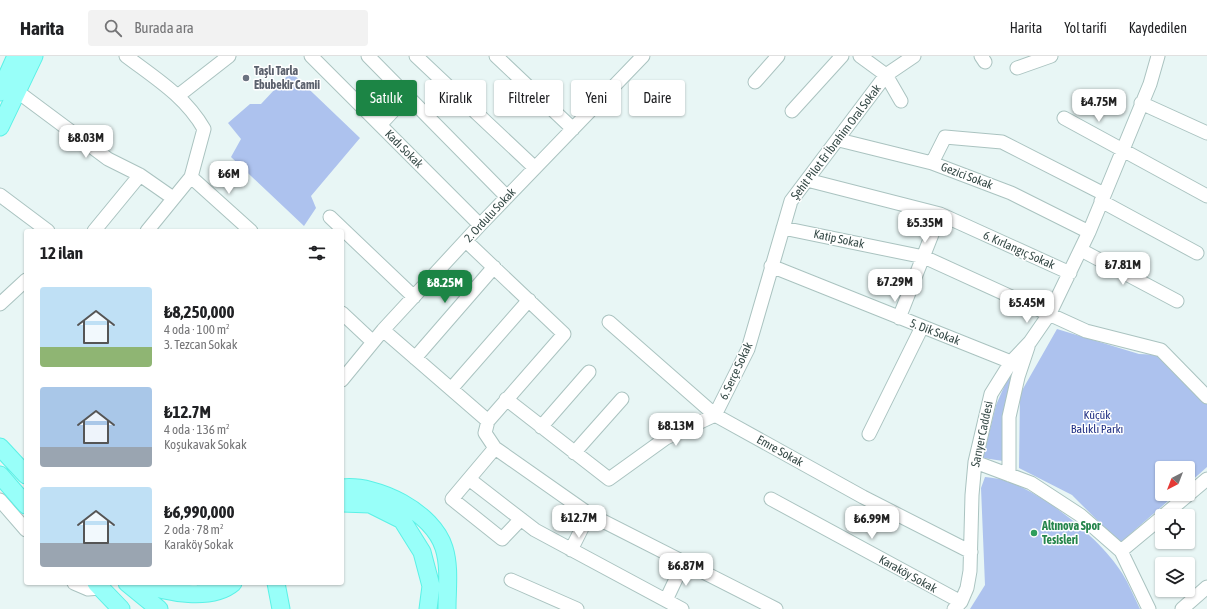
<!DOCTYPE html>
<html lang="tr">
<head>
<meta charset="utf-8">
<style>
  :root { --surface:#fff; --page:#f2f2f2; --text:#202124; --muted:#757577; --line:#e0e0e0; --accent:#1c8545 }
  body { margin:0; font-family:"Asap Condensed",sans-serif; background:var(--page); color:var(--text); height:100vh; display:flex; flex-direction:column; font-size:15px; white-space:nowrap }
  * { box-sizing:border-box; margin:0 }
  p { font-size:13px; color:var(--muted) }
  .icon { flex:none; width:22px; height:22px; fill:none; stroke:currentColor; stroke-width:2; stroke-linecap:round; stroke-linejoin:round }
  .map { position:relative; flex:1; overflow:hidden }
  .details { position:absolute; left:24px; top:173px; width:320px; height:356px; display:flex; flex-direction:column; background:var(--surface); border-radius:4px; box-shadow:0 1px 3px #0004 }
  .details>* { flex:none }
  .top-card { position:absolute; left:356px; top:24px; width:380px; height:36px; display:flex; gap:8px }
  .needle { width:26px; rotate:222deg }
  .fabs { position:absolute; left:1155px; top:405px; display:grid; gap:8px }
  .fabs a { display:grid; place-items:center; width:40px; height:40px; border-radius:4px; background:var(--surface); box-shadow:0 1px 3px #0004; font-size:20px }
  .price { position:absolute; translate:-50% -34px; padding:0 9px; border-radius:8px; background:#fff; color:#222; font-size:13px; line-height:26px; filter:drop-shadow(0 1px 2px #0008) }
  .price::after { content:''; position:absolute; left:50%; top:24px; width:12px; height:9px; margin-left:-6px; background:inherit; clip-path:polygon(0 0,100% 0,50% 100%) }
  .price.selected { background:var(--accent); color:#fff }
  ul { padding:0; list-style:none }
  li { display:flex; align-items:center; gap:12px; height:100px; padding:0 16px }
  li span { display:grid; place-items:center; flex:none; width:112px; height:80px; border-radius:4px; color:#555 }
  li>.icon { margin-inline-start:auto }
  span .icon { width:48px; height:48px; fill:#fffc; stroke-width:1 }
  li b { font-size:17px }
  h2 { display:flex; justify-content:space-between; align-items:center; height:48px; padding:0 16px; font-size:17px }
  .tag { padding:0 14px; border-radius:4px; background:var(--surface); box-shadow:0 1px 3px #0004; font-size:14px; line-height:36px }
  .tag.selected { background:var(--accent); color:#fff }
  header { display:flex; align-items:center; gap:24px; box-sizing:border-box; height:56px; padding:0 20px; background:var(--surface); border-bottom:1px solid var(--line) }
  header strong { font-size:19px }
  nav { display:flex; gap:22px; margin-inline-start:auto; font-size:14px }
  .search { width:280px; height:36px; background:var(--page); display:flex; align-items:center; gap:10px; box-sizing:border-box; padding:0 14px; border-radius:4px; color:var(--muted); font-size:15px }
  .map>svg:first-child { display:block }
  .green { fill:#adc2ee }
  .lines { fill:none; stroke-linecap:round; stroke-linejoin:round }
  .minor-casing { stroke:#aac3c0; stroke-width:15 }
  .major-casing { stroke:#5bf1e6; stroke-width:19 }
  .minor { stroke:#fff; stroke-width:13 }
  .major { stroke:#98fff9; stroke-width:17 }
  .worship-dot { fill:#6b7280; stroke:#fff; stroke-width:1.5 }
  .leisure-dot { fill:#2e9e5b; stroke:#fff; stroke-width:1.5 }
  .labels { text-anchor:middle; stroke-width:3; stroke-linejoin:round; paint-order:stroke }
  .worship-label { font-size:12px; font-weight:bold; fill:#5b616d; stroke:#fff; text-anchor:start }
  .street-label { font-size:12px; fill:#364a47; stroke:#fff }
  .park-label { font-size:12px; fill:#213084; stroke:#fff }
  .leisure-label { font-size:12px; font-weight:bold; fill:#27864d; stroke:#fff; text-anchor:start }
</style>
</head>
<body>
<header>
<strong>Harita</strong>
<div class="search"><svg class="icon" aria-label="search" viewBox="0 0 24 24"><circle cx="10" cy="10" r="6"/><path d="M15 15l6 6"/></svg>Burada ara</div>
<nav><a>Harita</a><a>Yol tarifi</a><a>Kaydedilen</a></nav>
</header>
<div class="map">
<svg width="1207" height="553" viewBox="0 0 1207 553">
  <rect width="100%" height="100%" fill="#e8f6f5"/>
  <path class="green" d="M 291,16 L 360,82 L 311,140 L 316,152 L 304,170 L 231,101 L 241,83 L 228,67 L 250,48 L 261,48 Z
    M 1057,273 L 1139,298 L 1161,299 L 1207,345 L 1207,411 L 1188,428 L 1188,412 L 1162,412 L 1162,438 L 1176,438 L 1120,487 L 1072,439 L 1019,412 L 1020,338 Z
    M 1011,315 L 1015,316 L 1003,405 L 983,402 L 996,349 Z
    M 985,421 C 991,422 998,422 1003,424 C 1043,436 1100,482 1122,517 C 1129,528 1134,541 1140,553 L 970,553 L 985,529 L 981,432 Z"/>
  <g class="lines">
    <g class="minor-casing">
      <path id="minor" d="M 126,0 C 155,22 185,40 204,73 L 191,121 L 147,175
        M 311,0 L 480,169
        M 368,0 L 507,141
        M 416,0 L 535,112
        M 496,0 L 573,73
        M 860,0 L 886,19 L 901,45
        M 981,0 L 985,6
        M 1017,12 L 1051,0
        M 755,26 L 778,0
        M 18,36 L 108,103 L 140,119 L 173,142
        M 179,39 L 229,0
        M 1141,47 L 1207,77
        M 792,55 L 842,0
        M 1064,62 L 1207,140
        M 380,69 L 407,40
        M 839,84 L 932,107 L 1011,137 L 1089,176
        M 932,107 L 945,81 L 1002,86 L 1104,138
        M 191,121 L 251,175
        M 807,124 L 940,158 L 1070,217
        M 0,139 L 48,175
        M 1101,145 L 1197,197
        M 330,161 L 414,241
        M 783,172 L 924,201 L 1086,275 L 1161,294 L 1207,341
        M 94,175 L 140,119
        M 466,185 L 564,278 L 488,365
        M 1081,194 L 1177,245
        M 771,210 L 1011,306
        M 0,248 L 26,224
        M 342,257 L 373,286
        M 899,262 L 940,158
        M 609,266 L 715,359 L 863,441 L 971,496
        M 383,274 L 488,365 L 485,377 L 495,392 L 589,458 L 776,553
        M 415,302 L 494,211
        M 342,324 L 383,274 L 480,169 L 643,0
        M 451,333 L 529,244
        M 506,343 L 609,423 L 666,382 L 715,359 L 748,293 L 791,145 L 886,19 L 914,0
        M 541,371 L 589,316
        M 869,378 L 922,271
        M 495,392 L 452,443 L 502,483 L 521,463
        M 574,397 L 622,343
        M 975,406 L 1031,427 L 1080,459 L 1121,495 L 1149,553
        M 1009,419 L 1009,361 L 1018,321 L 1028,291
        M 469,423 L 535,474 L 682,553
        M 771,443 L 961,546
        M 0,444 L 26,474
        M 1163,460 L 1207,423
        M 571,494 L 589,458
        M 1121,495 L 1162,461
        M 511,524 L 577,553
        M 74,527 L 88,533 L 100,532
        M 186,527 L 191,527
        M 666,544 L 684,506
        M 954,553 L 961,546 L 967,532 L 970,515 L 972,439 L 975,406 L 991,338 L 1011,306 L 1030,286 L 1050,257 L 1089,176 L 1150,28 L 1158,0
        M 1182,553 L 1207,531"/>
    </g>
    <g class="major-casing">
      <path id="major" d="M 0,36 L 16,0
        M 0,71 L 34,0
        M 0,391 L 26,419
        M 0,419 L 26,449
        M 342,432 C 377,428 433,456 444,492 C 450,511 447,533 447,553
        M 342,447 L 370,448 L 402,464 L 422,496 L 431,530 L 428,553
        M 96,527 L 121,553
        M 127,527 L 159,553
        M 142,527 C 166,537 212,545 233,527
        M 276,527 L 281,553"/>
    </g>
    <use href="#minor" class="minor"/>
    <use href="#major" class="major"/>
  </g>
  <circle class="worship-dot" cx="246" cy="22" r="4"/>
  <circle class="leisure-dot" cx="1034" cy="477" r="4"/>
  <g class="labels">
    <g class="worship-label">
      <text x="254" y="19">Taşlı Tarla<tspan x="254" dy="14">Ebubekir Camii</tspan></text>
    </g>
    <g class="street-label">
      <text transform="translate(836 86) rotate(-53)" y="4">Şehit Pilot Er İbrahim Oral Sokak</text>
      <text transform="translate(404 93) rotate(45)" y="4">Kadı Sokak</text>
      <text transform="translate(967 120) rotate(21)" y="4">Gezici Sokak</text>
      <text transform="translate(490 159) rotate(-47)" y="4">2. Ordulu Sokak</text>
      <text transform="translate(839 183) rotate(12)" y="4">Katip Sokak</text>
      <text transform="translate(1019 194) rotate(24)" y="4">6. Kırlangıç Sokak</text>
      <text transform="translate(935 276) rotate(21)" y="4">5. Dik Sokak</text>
      <text transform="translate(736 315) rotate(-65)" y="4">6. Serçe Sokak</text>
      <text transform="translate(982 378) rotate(-78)" y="4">Sarıyer Caddesi</text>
      <text transform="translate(780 395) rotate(29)" y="4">Emre Sokak</text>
      <text transform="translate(908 518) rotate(29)" y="4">Karaköy Sokak</text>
    </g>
    <g class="park-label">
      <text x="1097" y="363">Küçük<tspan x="1097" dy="14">Balıklı Parkı</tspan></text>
    </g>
    <g class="leisure-label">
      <text x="1042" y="474">Altınova Spor<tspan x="1042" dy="14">Tesisleri</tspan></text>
    </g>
  </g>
</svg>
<div class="fabs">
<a><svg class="needle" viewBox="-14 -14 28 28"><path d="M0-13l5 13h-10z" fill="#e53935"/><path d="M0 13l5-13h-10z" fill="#757577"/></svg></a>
<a><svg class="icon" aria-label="locate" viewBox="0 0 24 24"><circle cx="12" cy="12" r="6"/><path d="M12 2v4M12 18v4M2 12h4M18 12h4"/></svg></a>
<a><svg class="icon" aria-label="layers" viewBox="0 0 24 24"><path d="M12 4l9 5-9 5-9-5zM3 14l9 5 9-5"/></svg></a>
</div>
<b class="price" style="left:1099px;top:67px">₺4.75M</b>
<b class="price" style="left:86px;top:103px">₺8.03M</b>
<b class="price" style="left:229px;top:139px">₺6M</b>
<b class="price" style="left:925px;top:188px">₺5.35M</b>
<b class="price" style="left:1123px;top:230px">₺7.81M</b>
<b class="price" style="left:895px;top:247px">₺7.29M</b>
<b class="price selected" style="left:445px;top:248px">₺8.25M</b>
<b class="price" style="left:1027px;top:268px">₺5.45M</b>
<b class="price" style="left:676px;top:391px">₺8.13M</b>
<b class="price" style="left:579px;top:483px">₺12.7M</b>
<b class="price" style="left:872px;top:484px">₺6.99M</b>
<b class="price" style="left:686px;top:531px">₺6.87M</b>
<div class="top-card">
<a class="tag selected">Satılık</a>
<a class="tag">Kiralık</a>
<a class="tag">Filtreler</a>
<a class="tag">Yeni</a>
<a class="tag">Daire</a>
</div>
<section class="details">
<h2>12 ilan<svg class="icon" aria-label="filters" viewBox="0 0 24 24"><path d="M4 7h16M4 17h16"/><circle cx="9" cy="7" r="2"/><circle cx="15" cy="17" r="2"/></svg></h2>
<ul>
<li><span style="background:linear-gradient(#bfe0f5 75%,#8fb573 0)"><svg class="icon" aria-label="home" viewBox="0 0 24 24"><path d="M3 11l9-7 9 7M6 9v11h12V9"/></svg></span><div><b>₺8,250,000</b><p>4 oda · 100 m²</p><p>3. Tezcan Sokak</p></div></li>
<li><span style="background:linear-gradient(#a9c7e8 75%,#9aa5b1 0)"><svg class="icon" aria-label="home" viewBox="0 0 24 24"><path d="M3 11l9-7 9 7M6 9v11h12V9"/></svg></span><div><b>₺12.7M</b><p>4 oda · 136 m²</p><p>Koşukavak Sokak</p></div></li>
<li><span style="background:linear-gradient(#bfe0f5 70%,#9aa5b1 0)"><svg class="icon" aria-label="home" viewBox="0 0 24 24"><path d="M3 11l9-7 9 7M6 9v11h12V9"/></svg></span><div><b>₺6,990,000</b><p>2 oda · 78 m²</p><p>Karaköy Sokak</p></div></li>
</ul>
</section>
</div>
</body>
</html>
